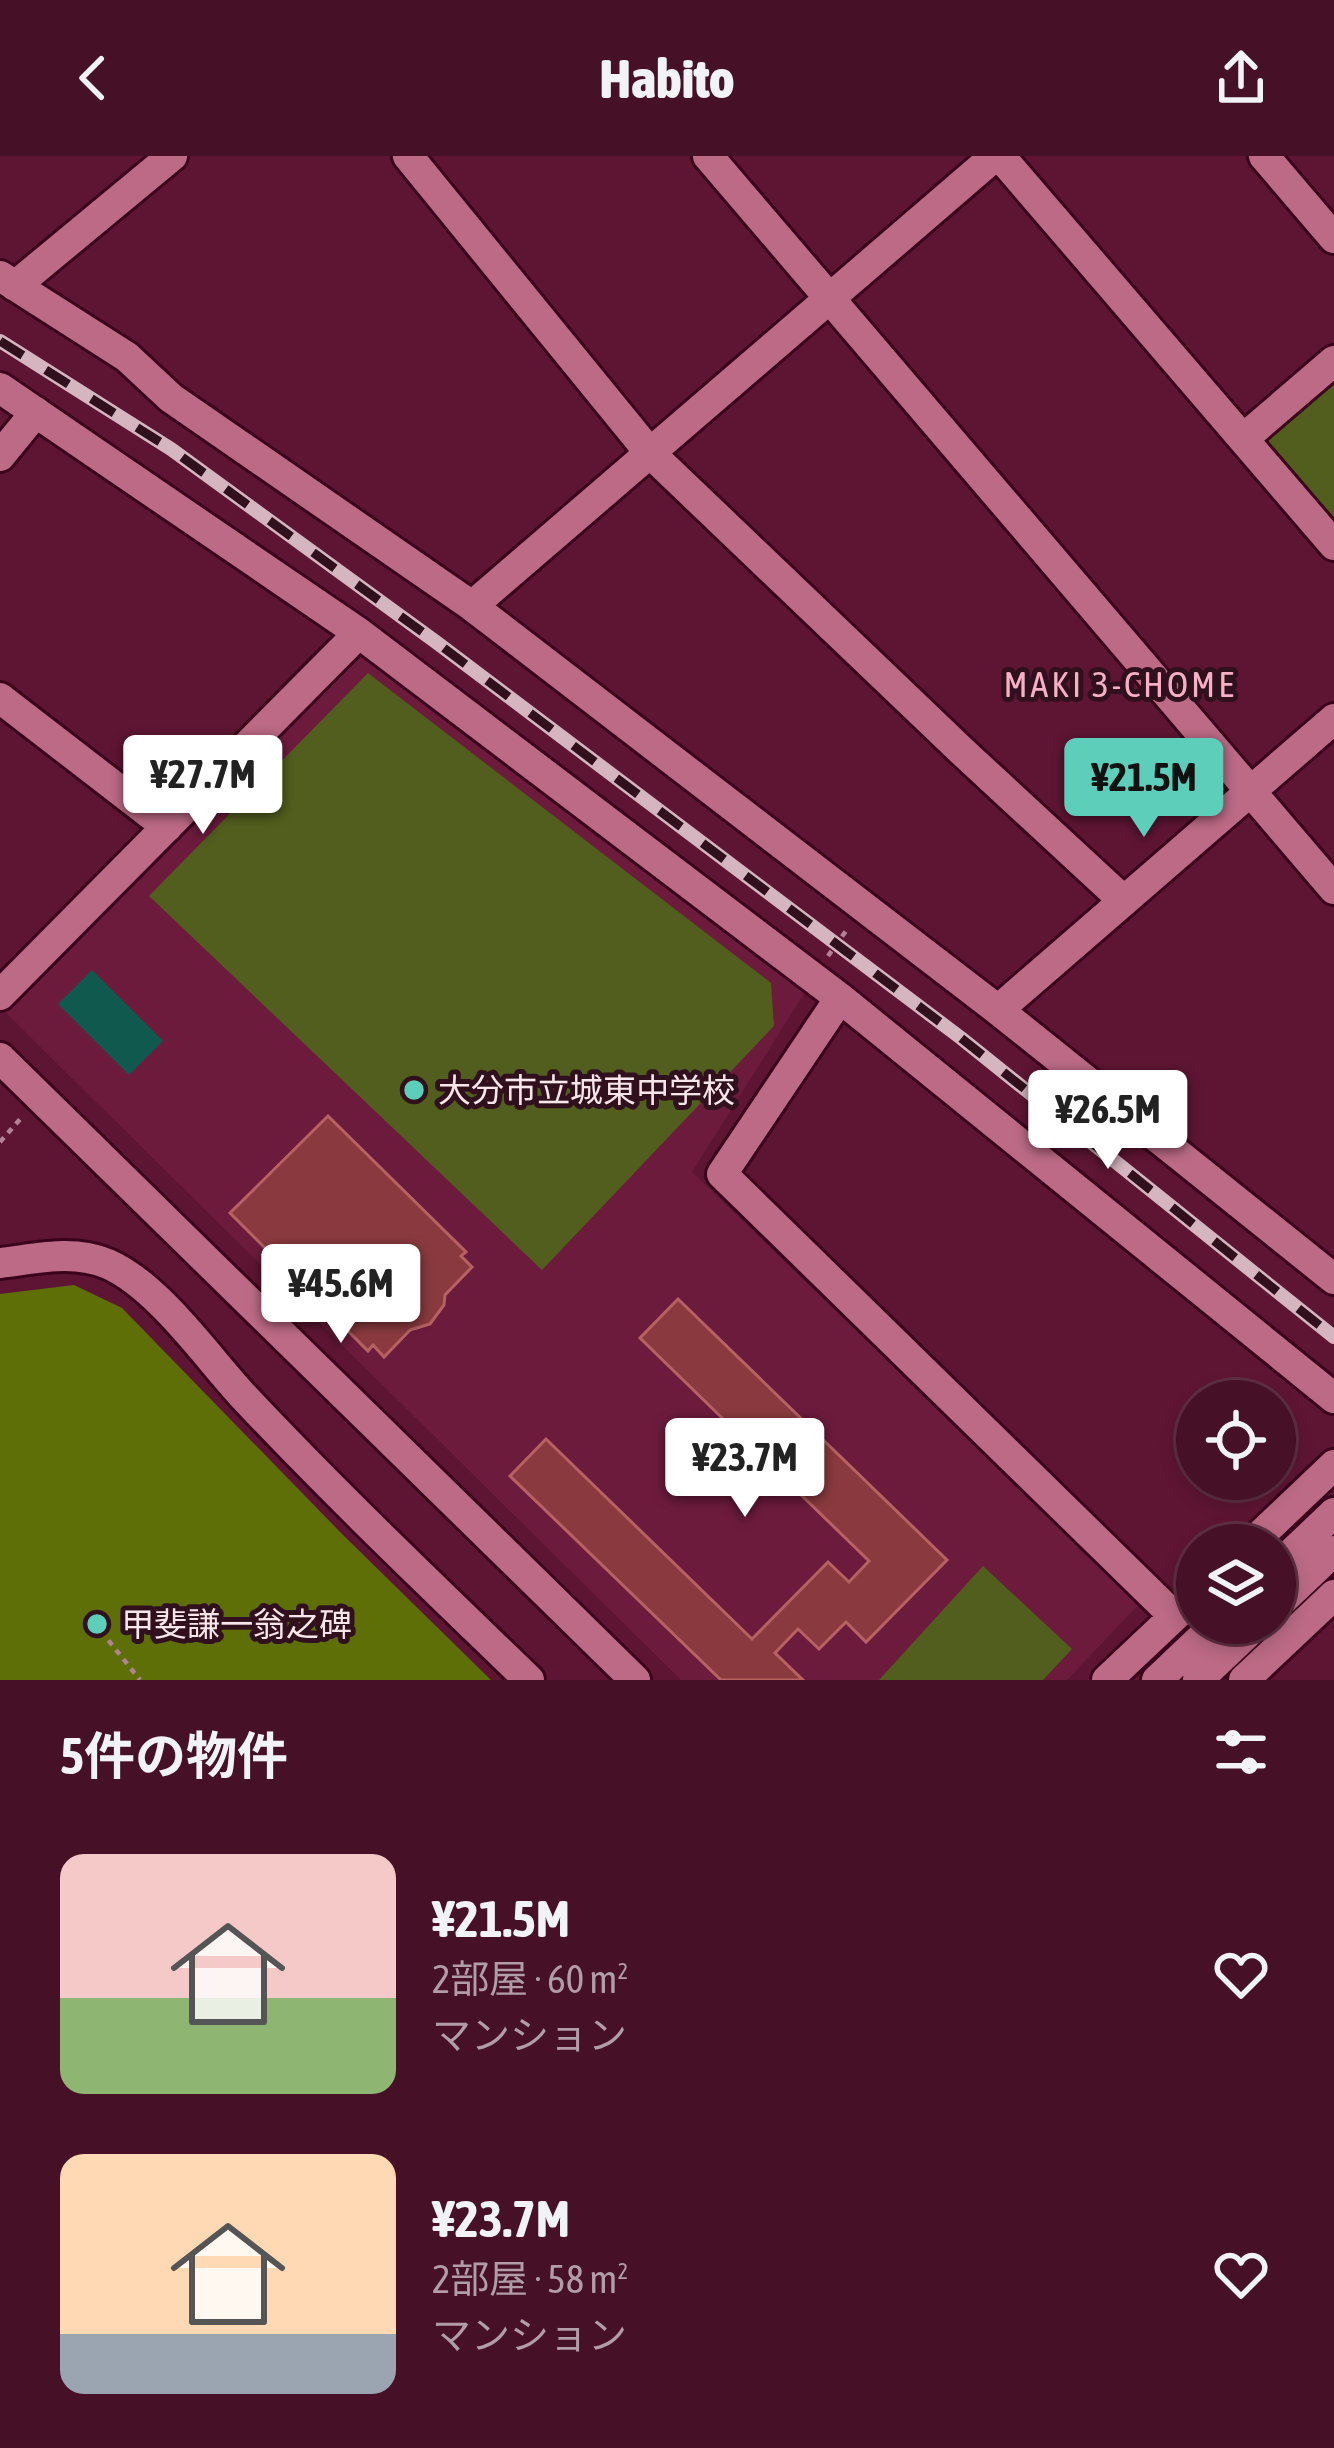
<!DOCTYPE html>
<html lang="ja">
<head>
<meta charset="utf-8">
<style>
  :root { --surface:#461026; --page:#4d192e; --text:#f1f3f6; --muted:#b09da7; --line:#5e3043; --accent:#5cceba }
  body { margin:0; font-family:"Asap Condensed","Noto Sans JP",sans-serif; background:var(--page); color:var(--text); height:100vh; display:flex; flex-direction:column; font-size:45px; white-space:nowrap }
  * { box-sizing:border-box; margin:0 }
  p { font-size:39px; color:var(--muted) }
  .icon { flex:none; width:66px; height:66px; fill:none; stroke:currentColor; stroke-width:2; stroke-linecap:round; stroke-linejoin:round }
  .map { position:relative; height:1524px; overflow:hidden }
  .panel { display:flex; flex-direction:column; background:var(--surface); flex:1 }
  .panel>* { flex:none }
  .controls { position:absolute; left:1176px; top:1224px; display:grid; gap:24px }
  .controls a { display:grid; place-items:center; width:120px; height:120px; border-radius:50%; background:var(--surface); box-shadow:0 6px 18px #0003,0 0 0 3px var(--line); font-size:60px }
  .price { position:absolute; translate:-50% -102px; padding:0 27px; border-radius:12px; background:#fff; color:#222; font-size:39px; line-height:78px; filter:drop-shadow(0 3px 6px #0008) }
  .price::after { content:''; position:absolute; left:50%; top:72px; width:36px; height:27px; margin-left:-18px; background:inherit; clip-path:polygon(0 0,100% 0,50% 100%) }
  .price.on { background:var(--accent); color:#111 }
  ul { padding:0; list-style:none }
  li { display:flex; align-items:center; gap:36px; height:300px; padding:0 60px }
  li span { display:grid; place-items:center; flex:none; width:336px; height:240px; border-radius:24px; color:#555 }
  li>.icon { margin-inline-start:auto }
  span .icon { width:144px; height:144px; fill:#fffc; stroke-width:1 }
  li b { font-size:51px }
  h2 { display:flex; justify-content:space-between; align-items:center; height:144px; padding:0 60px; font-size:51px }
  header { display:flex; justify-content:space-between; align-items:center; height:156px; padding:0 60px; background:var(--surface); font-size:54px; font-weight:800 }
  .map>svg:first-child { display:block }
  .built { fill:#6d1b3d }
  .green { fill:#515e1d }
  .forest { fill:#5e6f07 }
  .water { fill:#0f594e }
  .building { fill:#8a3a3e; stroke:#b66263; stroke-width:3 }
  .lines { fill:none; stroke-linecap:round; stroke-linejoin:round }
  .minor-casing { stroke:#3a031b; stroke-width:36 }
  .path { stroke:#b08494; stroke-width:4.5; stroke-dasharray:6 6; stroke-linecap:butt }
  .minor { stroke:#bc6a85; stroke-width:30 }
  .rail-casing { stroke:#d4b5c0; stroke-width:14 }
  .rail { stroke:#30101c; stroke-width:9; stroke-dasharray:27; stroke-linecap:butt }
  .poi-dot { fill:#5cceba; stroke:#30101c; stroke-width:4.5 }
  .labels { text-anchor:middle; stroke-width:10; stroke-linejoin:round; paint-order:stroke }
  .poi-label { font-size:33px; fill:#f9e6eb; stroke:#30101c; text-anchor:start }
  .neighbourhood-label { font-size:36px; letter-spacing:3px; fill:#f6afc4; stroke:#30101c }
</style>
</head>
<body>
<header><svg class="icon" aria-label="back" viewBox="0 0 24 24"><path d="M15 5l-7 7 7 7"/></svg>Habito<svg class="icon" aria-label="share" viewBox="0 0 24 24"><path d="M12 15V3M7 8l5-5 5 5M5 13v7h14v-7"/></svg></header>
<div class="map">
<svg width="1334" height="1524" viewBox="0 0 1334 1524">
  <rect width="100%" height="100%" fill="#5e1533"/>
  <path class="built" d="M 363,497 L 805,836 L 692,1016 L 1139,1448 L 1067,1524 L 681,1524 L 2,853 Z"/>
  <path class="green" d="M 1334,218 L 1334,366 L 1270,289 L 1266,277 Z
    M 368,517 L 771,827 L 774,870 L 542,1114 L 149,740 Z
    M 983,1410 L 1072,1493 L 1043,1524 L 879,1524 Z"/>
  <path class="forest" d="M 74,1129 L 122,1152 L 343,1379 L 491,1524 L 0,1524 L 0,1138 Z"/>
  <path class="water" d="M 92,814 L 163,885 L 129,919 L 58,848 Z"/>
  <path class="building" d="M 328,960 L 466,1096 L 461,1100 L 472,1111 L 445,1139 L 444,1149 L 430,1168 L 410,1174 L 384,1201 L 373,1189 L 368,1195 L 230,1057 Z
    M 678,1143 L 947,1404 L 866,1486 L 846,1466 L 819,1493 L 798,1473 L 775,1497 L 803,1524 L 721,1524 L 510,1320 L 546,1283 L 752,1483 L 828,1406 L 849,1426 L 869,1405 L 640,1182 Z"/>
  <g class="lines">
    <g class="minor-casing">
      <path id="minor" d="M 408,0 L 650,297 L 965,598 L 1124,745
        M 708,0 L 1334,733
        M 1000,0 L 1334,389
        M 1264,0 L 1334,82
        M 0,120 L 127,201 L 171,242 L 472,450 L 998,854 L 1334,1123
        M 15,130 L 172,0
        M 0,232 L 359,477 L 840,842 L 1334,1242
        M 1243,283 L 1334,205
        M 0,300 L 36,256
        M 472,450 L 995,0
        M 0,542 L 167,671
        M 0,839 L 359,477
        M 840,842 L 722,1018 L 1174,1460
        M 998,854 L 1334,563
        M 0,902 L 635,1524
        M 0,1107 C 36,1103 72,1093 108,1108 C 158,1130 207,1201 244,1241 C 336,1339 433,1431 529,1524
        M 1250,1389 L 1334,1309
        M 1275,1413 L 1334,1357
        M 1275,1451 L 1334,1395
        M 1107,1524 L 1197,1439
        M 1157,1524 L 1217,1467
        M 1198,1524 L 1258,1467
        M 1244,1524 L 1334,1439"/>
    </g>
    <path class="path" d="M 828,800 L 846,775
      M 0,986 L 22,961
      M 101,1475 L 140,1524"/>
    <use href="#minor" class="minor"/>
    <g class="rail-casing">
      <path id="rail" d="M 0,185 L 171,293 L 436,486 L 961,882 L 1334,1181"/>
    </g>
    <use href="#rail" class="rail"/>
  </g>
  <g class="poi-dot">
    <circle cx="414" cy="934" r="12"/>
    <circle cx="97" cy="1468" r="12"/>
  </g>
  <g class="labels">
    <g class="poi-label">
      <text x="438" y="946">大分市立城東中学校</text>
      <text x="121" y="1480">甲斐謙一翁之碑</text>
    </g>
    <g class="neighbourhood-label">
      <text x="1120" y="541">MAKI 3-CHOME</text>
    </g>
  </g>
</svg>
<div class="controls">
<a><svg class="icon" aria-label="locate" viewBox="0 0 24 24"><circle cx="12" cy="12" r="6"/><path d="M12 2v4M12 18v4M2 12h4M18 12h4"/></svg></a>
<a><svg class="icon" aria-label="layers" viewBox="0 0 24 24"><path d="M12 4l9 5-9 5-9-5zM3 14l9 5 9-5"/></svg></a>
</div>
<b class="price" style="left:203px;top:681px">¥27.7M</b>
<b class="price on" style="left:1144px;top:684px">¥21.5M</b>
<b class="price" style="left:1108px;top:1016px">¥26.5M</b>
<b class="price" style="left:341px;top:1190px">¥45.6M</b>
<b class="price" style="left:745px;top:1364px">¥23.7M</b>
</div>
<section class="panel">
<h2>5件の物件<svg class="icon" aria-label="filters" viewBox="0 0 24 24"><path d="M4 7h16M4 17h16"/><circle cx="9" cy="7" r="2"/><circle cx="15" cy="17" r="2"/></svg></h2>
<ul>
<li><span style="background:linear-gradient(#f6c9c9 60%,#8fb573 0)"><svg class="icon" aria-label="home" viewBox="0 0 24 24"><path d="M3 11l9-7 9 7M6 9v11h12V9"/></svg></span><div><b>¥21.5M</b><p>2部屋 · 60 m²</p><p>マンション</p></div><svg class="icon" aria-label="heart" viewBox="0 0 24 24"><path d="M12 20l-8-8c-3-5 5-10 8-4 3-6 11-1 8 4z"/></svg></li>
<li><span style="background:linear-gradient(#ffd9b3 75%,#9aa5b1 0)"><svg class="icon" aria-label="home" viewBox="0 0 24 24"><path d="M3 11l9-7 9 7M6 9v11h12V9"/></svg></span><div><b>¥23.7M</b><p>2部屋 · 58 m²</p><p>マンション</p></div><svg class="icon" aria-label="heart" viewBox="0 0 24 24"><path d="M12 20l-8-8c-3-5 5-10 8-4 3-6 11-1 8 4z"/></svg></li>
</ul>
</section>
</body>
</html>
